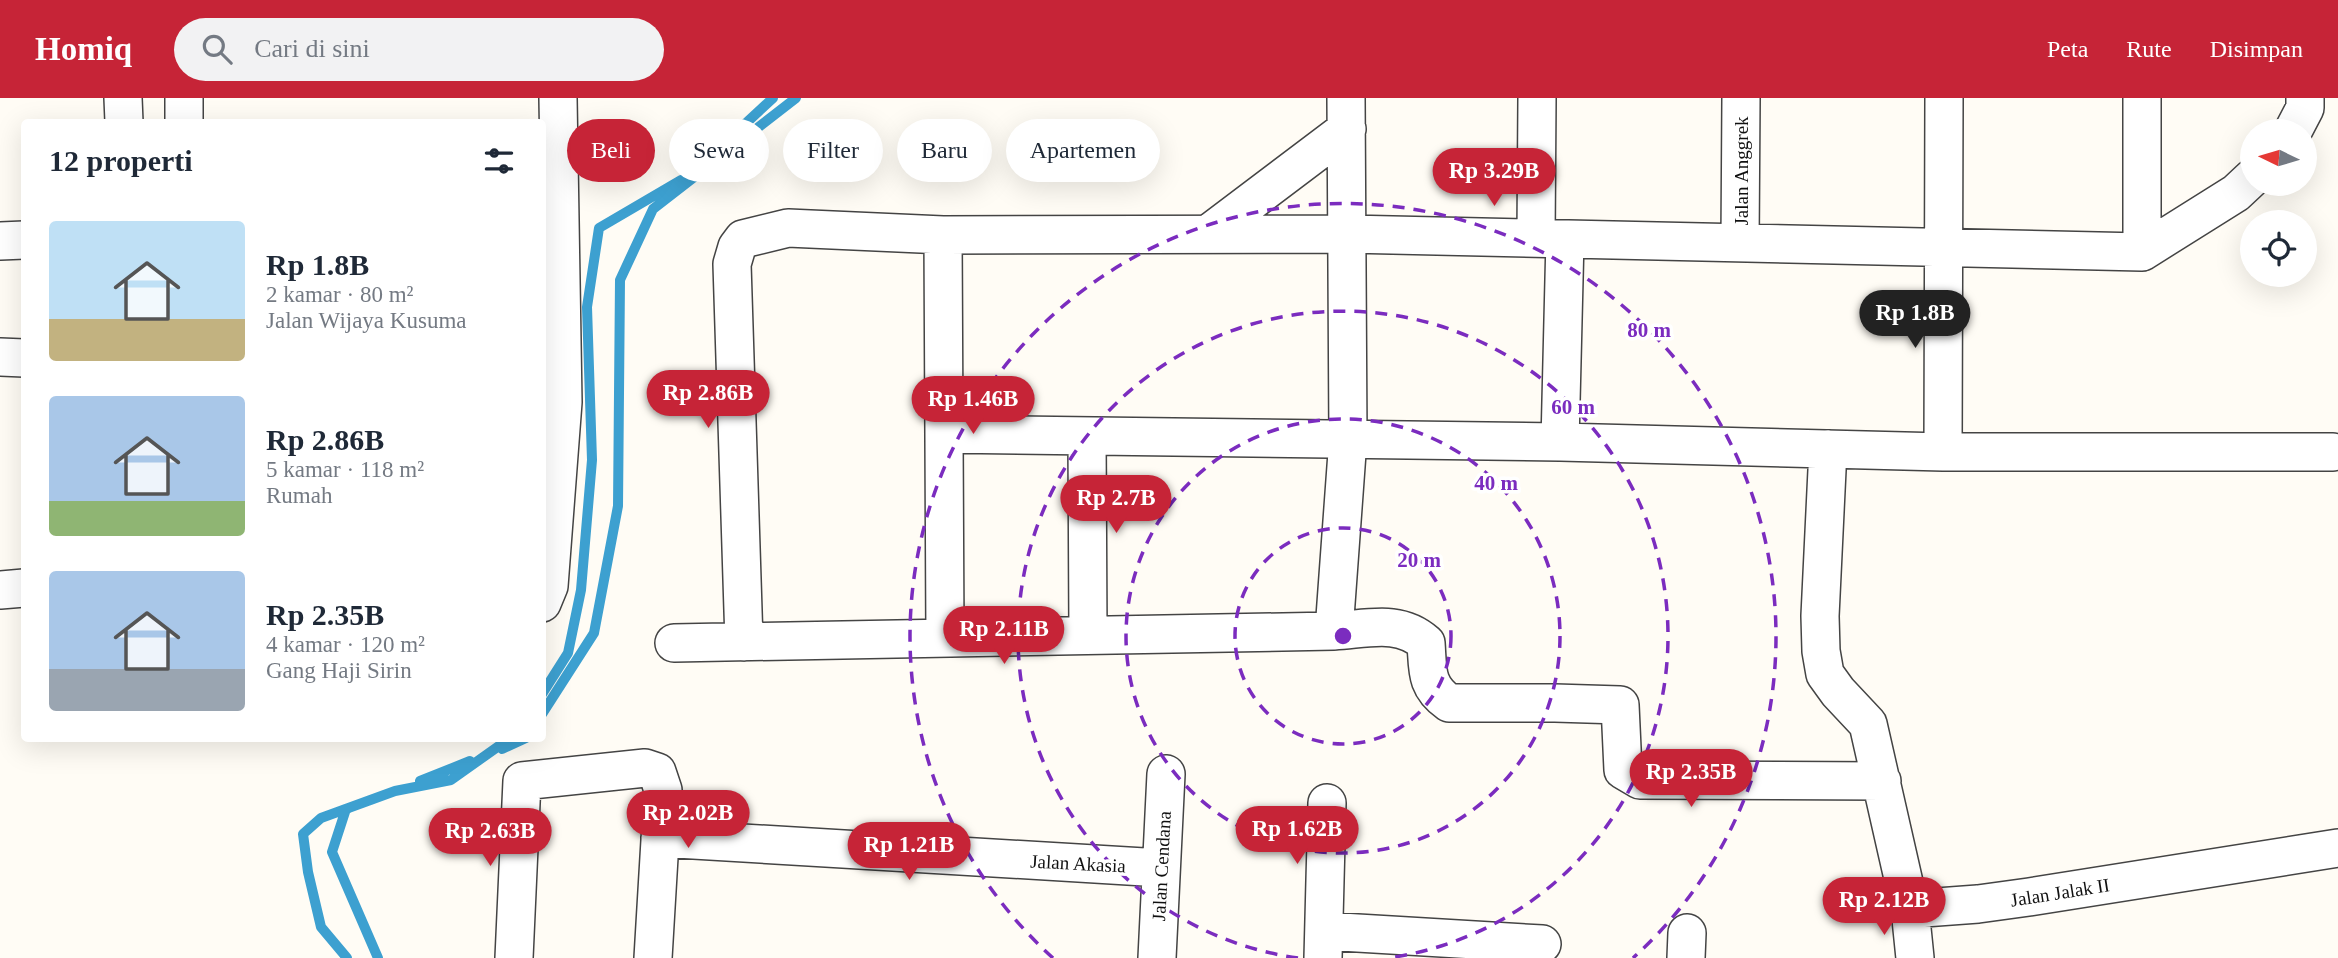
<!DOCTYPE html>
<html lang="id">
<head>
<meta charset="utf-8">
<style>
  :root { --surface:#fff; --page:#f2f2f3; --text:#1f2937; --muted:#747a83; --accent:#c62437 }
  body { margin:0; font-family:"Times New Roman",serif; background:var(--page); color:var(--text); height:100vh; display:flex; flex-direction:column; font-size:26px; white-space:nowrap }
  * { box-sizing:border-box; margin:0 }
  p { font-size:23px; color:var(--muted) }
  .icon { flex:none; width:38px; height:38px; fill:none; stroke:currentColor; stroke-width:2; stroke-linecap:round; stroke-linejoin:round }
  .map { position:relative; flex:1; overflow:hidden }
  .details { position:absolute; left:21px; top:21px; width:525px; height:623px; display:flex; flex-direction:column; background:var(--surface); border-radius:7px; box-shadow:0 7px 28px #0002 }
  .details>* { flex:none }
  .guide { position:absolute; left:567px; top:21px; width:665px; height:63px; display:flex; gap:14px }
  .needle { width:46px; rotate:275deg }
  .controls { position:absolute; left:2240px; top:21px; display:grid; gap:14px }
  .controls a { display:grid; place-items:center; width:77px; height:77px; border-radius:50%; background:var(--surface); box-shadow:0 7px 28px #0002; font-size:35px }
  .price { position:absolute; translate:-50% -60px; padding:0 16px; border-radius:24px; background:var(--accent); color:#fff; font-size:23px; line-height:46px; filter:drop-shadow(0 2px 4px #0008) }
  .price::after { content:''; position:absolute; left:50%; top:42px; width:21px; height:16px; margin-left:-10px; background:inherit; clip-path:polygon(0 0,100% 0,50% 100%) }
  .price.on { background:#222; color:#fff }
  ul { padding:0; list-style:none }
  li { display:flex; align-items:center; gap:21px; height:175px; padding:0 28px }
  li span { display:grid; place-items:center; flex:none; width:196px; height:140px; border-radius:7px; color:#555 }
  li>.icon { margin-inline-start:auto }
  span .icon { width:84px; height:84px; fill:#fffc; stroke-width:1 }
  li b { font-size:30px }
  h2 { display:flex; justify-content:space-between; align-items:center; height:84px; padding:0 28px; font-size:30px }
  .chip { padding:0 24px; border-radius:32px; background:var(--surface); box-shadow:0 7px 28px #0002; font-size:24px; line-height:63px }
  .chip.on { background:var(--accent); color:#fff }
  header { display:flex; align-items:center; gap:42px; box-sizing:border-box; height:98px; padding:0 35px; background:var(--accent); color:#fff }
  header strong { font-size:33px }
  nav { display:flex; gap:38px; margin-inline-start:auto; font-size:24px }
  .search { width:490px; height:63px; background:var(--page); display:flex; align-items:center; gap:18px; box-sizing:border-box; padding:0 24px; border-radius:38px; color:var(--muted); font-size:26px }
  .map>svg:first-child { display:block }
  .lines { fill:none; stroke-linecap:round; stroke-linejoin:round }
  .stream { stroke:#3da0d0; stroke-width:10 }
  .minor-casing { stroke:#444; stroke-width:40 }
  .minor { stroke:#fff; stroke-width:37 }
  .ring { fill:none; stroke:#7b2cbf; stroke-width:3.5; stroke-dasharray:12 9 }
  .labels { text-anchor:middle; stroke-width:7; stroke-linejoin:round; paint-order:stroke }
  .street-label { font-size:19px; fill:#111; stroke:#fff }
  .centre { fill:#7b2cbf; stroke:#fff; stroke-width:3.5 }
  .ring-label { font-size:21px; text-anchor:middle; font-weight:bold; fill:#7b2cbf; stroke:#fff; stroke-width:7; stroke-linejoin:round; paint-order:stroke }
</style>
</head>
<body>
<header>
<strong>Homiq</strong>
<div class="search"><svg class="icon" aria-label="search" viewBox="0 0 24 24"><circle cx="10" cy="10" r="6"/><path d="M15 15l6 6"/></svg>Cari di sini</div>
<nav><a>Peta</a><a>Rute</a><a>Disimpan</a></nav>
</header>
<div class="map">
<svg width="2338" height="860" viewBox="0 0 2338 860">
  <rect width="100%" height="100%" fill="#fffcf5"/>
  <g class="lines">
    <path class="stream" d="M 702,66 L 773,0
      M 542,596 L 568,555 L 581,492 L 592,362 L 587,209 L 599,130 L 681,82
      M 542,616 L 594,535 L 618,408 L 620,182 L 653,111 L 796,0
      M 502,651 L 526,640
      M 420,683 L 470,663
      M 349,710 L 346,711 L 332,754 L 378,860
      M 347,860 L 321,829 L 308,774 L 303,736 L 321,720 L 395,693 L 451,682 L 510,640"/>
    <g class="minor-casing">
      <path id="minor" d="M 123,0 L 124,24
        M 2142,0 L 2142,154
        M 184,24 L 184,0
        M 2293,33 L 2305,10 L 2305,0
        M 1208,136 L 1347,31
        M 943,137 L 945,540
        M 1536,140 L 1537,0
        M 0,143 L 24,142
        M 1740,145 L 1741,0
        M 0,259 L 24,260
        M 944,336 L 1560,344 L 1943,354 L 2333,354
        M 1087,338 L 1088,537
        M 1560,344 L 1565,141
        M 1828,351 L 1820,518 L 1821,553 L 1825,576 L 1838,594 L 1868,626 L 1910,811 L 1915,860
        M 1943,354 L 1944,0
        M 0,492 L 24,490
        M 542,505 L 549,488 L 563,304 L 558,0
        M 1334,533 L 1348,341 L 1346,0
        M 744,544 L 732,166 L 737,149 L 743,141 L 788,130 L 943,137 L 1348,136 L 2142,154 L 2236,95 L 2252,80
        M 674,545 L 1334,533 C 1368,531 1399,521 1426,545 C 1428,572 1425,588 1449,605 L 1555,605 L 1620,607 L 1623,672 L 1640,682 L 1882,683
        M 660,740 L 1161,770
        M 1910,811 L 1978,806 L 2029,799 L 2338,750
        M 1324,833 L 1542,846
        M 514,860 L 522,683 L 645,670 L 657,674 L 663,692 L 653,860
        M 1157,860 L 1166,676
        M 1323,860 L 1327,705
        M 1686,860 L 1687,835"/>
    </g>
    <use href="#minor" class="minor"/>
  </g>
  <g class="ring">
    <circle cx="1343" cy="538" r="108"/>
    <circle cx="1343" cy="538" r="217"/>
    <path d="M1298 860A325 325 0 1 1 1388 860"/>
    <path d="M1053 860A433 433 0 1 1 1633 860"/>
  </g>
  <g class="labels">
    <g class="street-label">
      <text transform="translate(1741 73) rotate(-90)" y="7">Jalan Anggrek</text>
      <text transform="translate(1078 765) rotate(3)" y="7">Jalan Akasia</text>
      <text transform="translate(1161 768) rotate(-87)" y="7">Jalan Cendana</text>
      <text transform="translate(2060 794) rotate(-9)" y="7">Jalan Jalak II</text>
    </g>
  </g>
  <circle cx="1343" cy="538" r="10" class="centre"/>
  <g class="ring-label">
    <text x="1649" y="239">80 m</text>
    <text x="1573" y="316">60 m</text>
    <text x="1496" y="392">40 m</text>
    <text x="1419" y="469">20 m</text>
  </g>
</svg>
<div class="controls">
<a><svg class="needle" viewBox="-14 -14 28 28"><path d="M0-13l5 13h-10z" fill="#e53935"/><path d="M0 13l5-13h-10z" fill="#747a83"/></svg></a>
<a><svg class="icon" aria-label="locate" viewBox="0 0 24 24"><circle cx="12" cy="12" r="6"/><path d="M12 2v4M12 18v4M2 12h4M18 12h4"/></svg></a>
</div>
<b class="price" style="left:1494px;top:110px">Rp 3.29B</b>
<b class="price on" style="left:1915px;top:252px">Rp 1.8B</b>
<b class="price" style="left:708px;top:332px">Rp 2.86B</b>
<b class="price" style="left:973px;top:338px">Rp 1.46B</b>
<b class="price" style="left:1116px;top:437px">Rp 2.7B</b>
<b class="price" style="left:1004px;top:568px">Rp 2.11B</b>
<b class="price" style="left:1691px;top:711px">Rp 2.35B</b>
<b class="price" style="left:688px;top:752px">Rp 2.02B</b>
<b class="price" style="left:1297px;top:768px">Rp 1.62B</b>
<b class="price" style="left:490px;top:770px">Rp 2.63B</b>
<b class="price" style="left:909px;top:784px">Rp 1.21B</b>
<b class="price" style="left:1884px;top:839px">Rp 2.12B</b>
<div class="guide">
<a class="chip on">Beli</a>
<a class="chip">Sewa</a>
<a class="chip">Filter</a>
<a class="chip">Baru</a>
<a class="chip">Apartemen</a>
</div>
<section class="details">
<h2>12 properti<svg class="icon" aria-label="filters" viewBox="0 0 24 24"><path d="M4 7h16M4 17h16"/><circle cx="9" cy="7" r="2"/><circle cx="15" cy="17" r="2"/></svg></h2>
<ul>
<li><span style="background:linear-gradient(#bfe0f5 70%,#c2b280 0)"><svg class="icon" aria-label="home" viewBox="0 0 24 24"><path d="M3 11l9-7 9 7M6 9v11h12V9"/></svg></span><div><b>Rp 1.8B</b><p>2 kamar · 80 m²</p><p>Jalan Wijaya Kusuma</p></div></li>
<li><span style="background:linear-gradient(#a9c7e8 75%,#8fb573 0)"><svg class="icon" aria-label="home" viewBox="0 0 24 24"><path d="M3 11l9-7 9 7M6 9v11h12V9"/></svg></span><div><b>Rp 2.86B</b><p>5 kamar · 118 m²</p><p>Rumah</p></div></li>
<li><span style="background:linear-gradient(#a9c7e8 70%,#9aa5b1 0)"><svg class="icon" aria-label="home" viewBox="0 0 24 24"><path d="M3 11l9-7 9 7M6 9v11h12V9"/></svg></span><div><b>Rp 2.35B</b><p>4 kamar · 120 m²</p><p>Gang Haji Sirin</p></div></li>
</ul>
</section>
</div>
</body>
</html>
